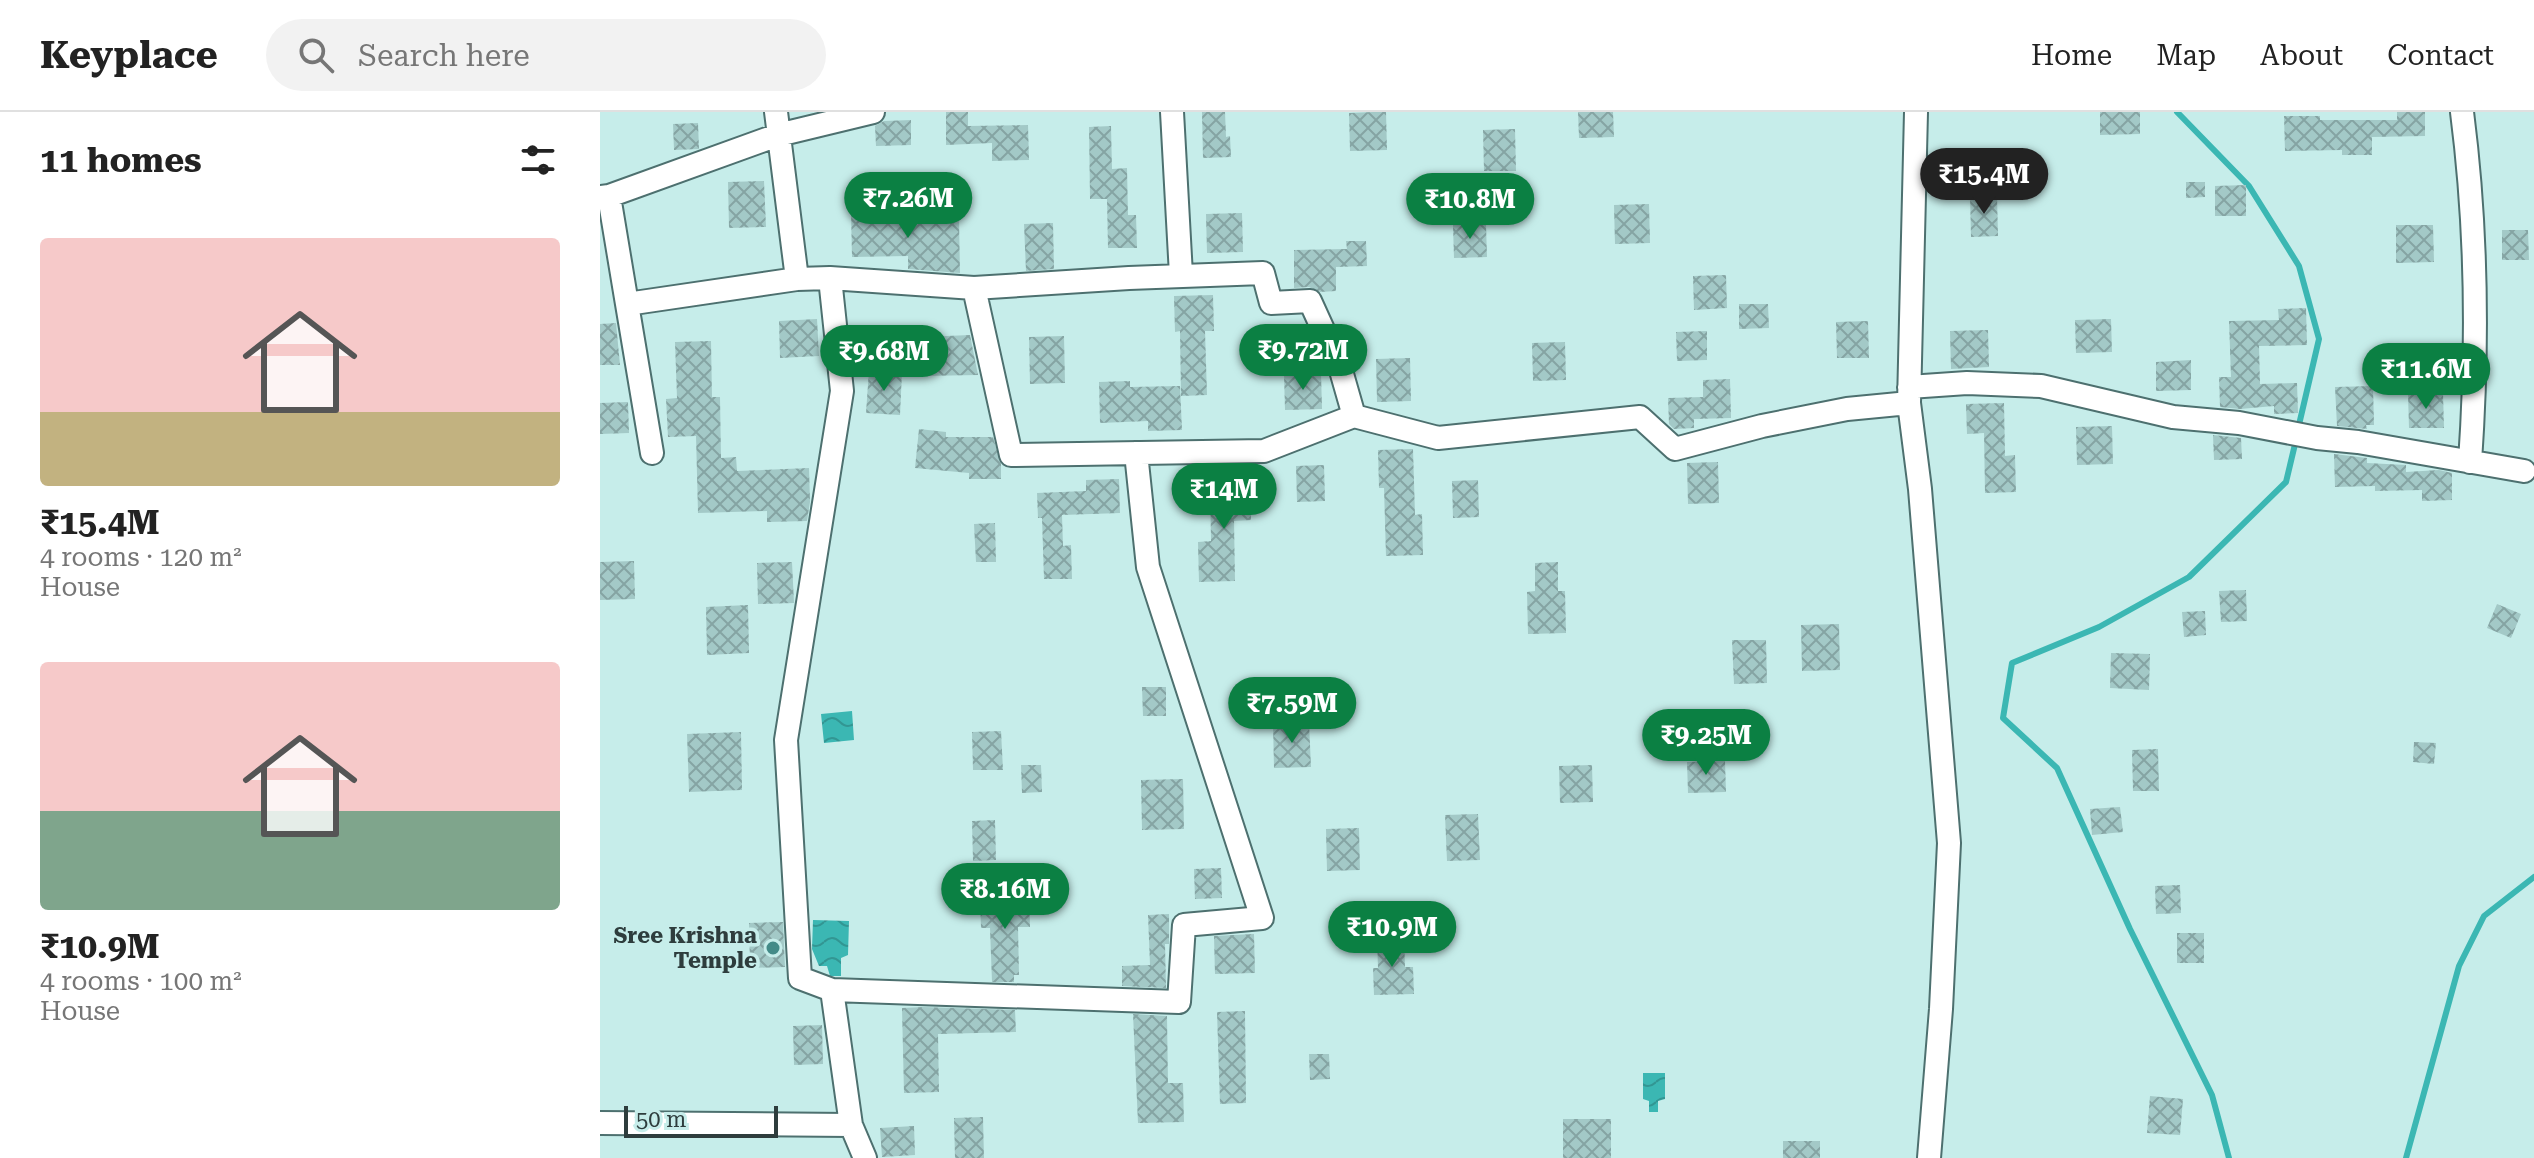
<!DOCTYPE html>
<html lang="en">
<head>
<meta charset="utf-8">
<style>
  :root { --surface:#fff; --page:#f2f2f2; --text:#222; --muted:#767676; --line:#e0e0e0; --accent:#0b8043 }
  body { margin:0; font-family:"Roboto Serif",serif; background:var(--page); color:var(--text); height:100vh; display:flex; flex-direction:column; font-size:30px; white-space:nowrap }
  * { box-sizing:border-box; margin:0 }
  p { font-size:26px; color:var(--muted) }
  .icon { flex:none; width:44px; height:44px; fill:none; stroke:currentColor; stroke-width:2; stroke-linecap:round; stroke-linejoin:round }
  .map { position:relative; flex:1; overflow:hidden }
  .side { display:flex; flex-direction:column; background:var(--surface); width:600px }
  .side>* { flex:none }
  .scale { position:absolute; left:24px; bottom:20px; width:154px; box-sizing:border-box; padding-left:8px; border:4px solid #2e3d3d; border-top:0; font-size:22px; line-height:28px; white-space:nowrap; color:#2e3d3d; -webkit-text-stroke:6px #c6edea; paint-order:stroke }
  .price { position:absolute; translate:-50% -68px; padding:0 18px; border-radius:28px; background:var(--accent); color:#fff; font-size:26px; line-height:52px; filter:drop-shadow(0 2px 4px #0008) }
  .price::after { content:''; position:absolute; left:50%; top:48px; width:24px; height:18px; margin-left:-12px; background:inherit; clip-path:polygon(0 0,100% 0,50% 100%) }
  .price.active { background:#222; color:#fff }
  ul { padding:0; list-style:none }
  li { display:grid; align-content:center; gap:16px; height:424px; padding:0 40px }
  li span { display:grid; place-items:center; height:248px; border-radius:8px; color:#555 }
  li>.icon { margin-inline-start:auto }
  span .icon { width:144px; height:144px; fill:#fffc; stroke-width:1 }
  li b { font-size:34px }
  h2 { display:flex; justify-content:space-between; align-items:center; height:96px; padding:0 40px; font-size:34px }
  header { display:flex; align-items:center; gap:48px; box-sizing:border-box; height:112px; padding:0 40px; background:var(--surface); border-bottom:2px solid var(--line) }
  header strong { font-size:38px }
  nav { display:flex; gap:44px; margin-inline-start:auto; font-size:28px }
  .search { width:560px; height:72px; background:var(--page); display:flex; align-items:center; gap:20px; box-sizing:border-box; padding:0 28px; border-radius:44px; color:var(--muted); font-size:30px }
  main { display:flex; flex:1; min-height:0 }
  .map>svg:first-child { display:block }
  .water { fill:url(#water-waves) }
  .lines { fill:none; stroke-linecap:round; stroke-linejoin:round }
  .stream { stroke:#3bb7b3; stroke-width:6 }
  .building { fill:url(#building-cross-hatch) }
  .street-casing { stroke:#4d706f; stroke-width:26 }
  .street { stroke:#fff; stroke-width:22 }
  .poi-dot { fill:#438b88; stroke:#c6edea; stroke-width:3 }
  .labels { text-anchor:middle; stroke-width:7; stroke-linejoin:round; paint-order:stroke }
  .poi-label { font-size:22px; font-weight:bold; fill:#2e3d3d; stroke:#c6edea; text-anchor:end }
</style>
</head>
<body>
<header>
<strong>Keyplace</strong>
<div class="search"><svg class="icon" aria-label="search" viewBox="0 0 24 24"><circle cx="10" cy="10" r="6"/><path d="M15 15l6 6"/></svg>Search here</div>
<nav><a>Home</a><a>Map</a><a>About</a><a>Contact</a></nav>
</header>
<main>
<section class="side">
<h2>11 homes<svg class="icon" aria-label="filters" viewBox="0 0 24 24"><path d="M4 7h16M4 17h16"/><circle cx="9" cy="7" r="2"/><circle cx="15" cy="17" r="2"/></svg></h2>
<ul>
<li><span style="background:linear-gradient(#f6c9c9 70%,#c2b280 0)"><svg class="icon" aria-label="home" viewBox="0 0 24 24"><path d="M3 11l9-7 9 7M6 9v11h12V9"/></svg></span><div><b>₹15.4M</b><p>4 rooms · 120 m²</p><p>House</p></div></li>
<li><span style="background:linear-gradient(#f6c9c9 60%,#7fa58c 0)"><svg class="icon" aria-label="home" viewBox="0 0 24 24"><path d="M3 11l9-7 9 7M6 9v11h12V9"/></svg></span><div><b>₹10.9M</b><p>4 rooms · 100 m²</p><p>House</p></div></li>
</ul>
</section>
<div class="map">
<svg width="1934" height="1046" viewBox="0 0 1934 1046">
  <defs>
    <pattern id="water-waves" width="16" height="10" patternUnits="userSpaceOnUse" patternTransform="scale(2)"><rect width="16" height="10" fill="#3bb7b3"/><path d="M0 5q4-4 8 0t8 0" fill="none" stroke="#329693"/></pattern>
    <pattern id="building-cross-hatch" width="8" height="8" patternUnits="userSpaceOnUse" patternTransform="scale(2)"><rect width="8" height="8" fill="#a3c9c7"/><path d="M0 0l8 8M0 8l8-8" fill="none" stroke="#85a4a3"/></pattern>
  </defs>
  <rect width="100%" height="100%" fill="#c6edea"/>
  <path class="water" d="M 252,599 L 254,628 L 224,631 L 221,602 Z
    M 213,808 L 249,809 L 248,843 L 241,846 L 241,864 L 230,864 L 227,854 L 219,854 L 212,837 Z
    M 1043,961 L 1065,961 L 1065,987 L 1058,989 L 1058,1000 L 1049,1000 L 1049,989 L 1043,987 Z"/>
  <g class="lines">
    <path class="stream" d="M 1577,0 L 1649,74 L 1699,154 L 1719,227 L 1698,317
      M 1629,1046 L 1612,983 L 1530,817 L 1457,656 L 1403,606 L 1412,551 L 1499,515 L 1589,465 L 1686,370 L 1696,328
      M 1806,1046 L 1859,854 L 1884,804 L 1934,765"/>
  </g>
  <path class="building" d="M 346,0 L 368,0 L 368,14 L 428,13 L 429,48 L 392,49 L 392,31 L 346,33 Z
    M 602,0 L 625,0 L 626,25 L 630,24 L 631,45 L 603,46 Z
    M 773,0 L 786,0 L 787,38 L 750,39 L 749,1 Z
    M 978,0 L 1013,0 L 1014,25 L 979,26 Z
    M 1500,0 L 1540,0 L 1540,22 L 1500,23 Z
    M 1797,0 L 1825,0 L 1825,24 L 1772,25 L 1772,43 L 1742,43 L 1742,38 L 1685,39 L 1684,4 L 1720,4 L 1720,8 L 1797,8 Z
    M 311,8 L 311,33 L 276,34 L 275,14 L 284,9 Z
    M 98,11 L 99,37 L 74,38 L 73,12 Z
    M 511,14 L 512,57 L 527,56 L 528,103 L 536,103 L 537,136 L 508,136 L 507,87 L 490,87 L 489,15 Z
    M 915,17 L 916,59 L 884,59 L 883,18 Z
    M 164,69 L 166,115 L 129,116 L 128,70 Z
    M 1586,70 L 1605,70 L 1605,85 L 1586,86 Z
    M 1646,73 L 1646,104 L 1615,104 L 1615,74 Z
    M 1397,83 L 1398,124 L 1371,125 L 1370,84 Z
    M 1049,92 L 1050,131 L 1015,132 L 1014,93 Z
    M 289,98 L 289,108 L 359,106 L 360,161 L 308,157 L 308,144 L 252,145 L 251,99 Z
    M 642,101 L 643,140 L 607,141 L 606,102 Z
    M 453,111 L 454,157 L 426,159 L 424,112 Z
    M 886,112 L 887,145 L 854,146 L 853,113 Z
    M 1796,113 L 1833,113 L 1834,150 L 1796,151 Z
    M 1902,118 L 1928,118 L 1929,148 L 1902,148 Z
    M 746,129 L 766,129 L 767,154 L 736,155 L 736,179 L 720,180 L 709,175 L 694,176 L 694,138 L 747,137 Z
    M 1126,163 L 1127,196 L 1094,198 L 1093,164 Z
    M 613,183 L 614,219 L 605,219 L 607,283 L 581,284 L 580,219 L 575,220 L 574,184 Z
    M 1139,192 L 1168,192 L 1169,216 L 1139,217 Z
    M 1706,196 L 1707,233 L 1659,234 L 1660,272 L 1697,271 L 1698,301 L 1674,302 L 1674,294 L 1640,297 L 1620,295 L 1619,265 L 1631,265 L 1629,209 L 1679,208 L 1678,197 Z
    M 217,207 L 219,244 L 180,246 L 179,209 Z
    M 1511,207 L 1512,240 L 1476,241 L 1475,208 Z
    M 1268,209 L 1269,246 L 1237,246 L 1236,210 Z
    M 16,211 L 20,253 L 0,253 L 0,212 Z
    M 249,214 L 280,214 L 280,242 L 252,242 Z
    M 1388,218 L 1389,255 L 1351,257 L 1350,219 Z
    M 1107,219 L 1107,248 L 1077,249 L 1076,220 Z
    M 370,223 L 378,263 L 324,264 L 323,225 Z
    M 464,224 L 465,271 L 430,272 L 429,225 Z
    M 111,229 L 112,285 L 120,285 L 121,346 L 136,345 L 137,359 L 209,356 L 210,390 L 207,409 L 167,410 L 167,399 L 98,401 L 96,324 L 68,325 L 66,287 L 77,286 L 75,230 Z
    M 965,230 L 966,268 L 933,269 L 932,231 Z
    M 810,246 L 811,289 L 777,290 L 776,247 Z
    M 1591,248 L 1591,278 L 1556,279 L 1556,250 Z
    M 269,258 L 302,260 L 300,303 L 266,301 Z
    M 721,261 L 722,297 L 685,298 L 684,262 Z
    M 1130,267 L 1131,306 L 1094,307 L 1094,316 L 1074,317 L 1069,312 L 1068,286 L 1103,285 L 1103,268 Z
    M 530,269 L 530,275 L 580,274 L 582,318 L 548,319 L 548,309 L 500,311 L 499,270 Z
    M 1773,274 L 1774,313 L 1766,313 L 1767,317 L 1737,314 L 1735,275 Z
    M 1843,281 L 1844,316 L 1809,316 L 1808,282 Z
    M 28,290 L 29,321 L 0,322 L 0,291 Z
    M 1404,291 L 1405,344 L 1415,343 L 1416,380 L 1385,381 L 1384,321 L 1367,322 L 1366,292 Z
    M 1512,314 L 1513,352 L 1477,353 L 1476,315 Z
    M 319,317 L 346,320 L 346,325 L 393,325 L 401,352 L 401,367 L 369,367 L 369,361 L 315,356 Z
    M 1613,323 L 1641,326 L 1642,347 L 1614,348 Z
    M 813,337 L 815,403 L 822,402 L 823,443 L 786,444 L 784,376 L 779,376 L 778,338 Z
    M 1734,342 L 1767,346 L 1767,351 L 1806,353 L 1806,360 L 1839,358 L 1852,361 L 1852,388 L 1822,389 L 1822,378 L 1775,379 L 1775,374 L 1735,375 Z
    M 1118,350 L 1119,391 L 1088,392 L 1087,351 Z
    M 724,353 L 725,389 L 697,390 L 696,354 Z
    M 519,367 L 520,401 L 462,403 L 463,434 L 471,433 L 472,467 L 444,467 L 442,406 L 438,406 L 437,381 L 486,379 L 486,368 Z
    M 878,368 L 879,405 L 853,406 L 852,369 Z
    M 650,370 L 651,408 L 634,409 L 635,469 L 599,470 L 598,430 L 611,429 L 610,371 Z
    M 395,411 L 396,450 L 376,450 L 374,412 Z
    M 34,449 L 35,487 L 0,488 L 0,450 Z
    M 192,450 L 194,491 L 158,492 L 157,451 Z
    M 958,450 L 958,479 L 965,479 L 966,521 L 928,522 L 927,480 L 935,479 L 935,451 Z
    M 1646,478 L 1647,509 L 1621,510 L 1619,479 Z
    M 1897,492 L 1921,502 L 1911,526 L 1887,516 Z
    M 148,493 L 149,541 L 107,543 L 106,495 Z
    M 1605,499 L 1606,523 L 1584,525 L 1582,500 Z
    M 1239,512 L 1240,558 L 1202,559 L 1201,513 Z
    M 1132,528 L 1166,528 L 1167,571 L 1134,572 Z
    M 1511,541 L 1550,542 L 1549,578 L 1510,576 Z
    M 542,575 L 566,575 L 566,604 L 543,604 Z
    M 709,610 L 711,655 L 674,656 L 673,611 Z
    M 401,619 L 403,658 L 373,658 L 372,620 Z
    M 141,620 L 142,678 L 89,680 L 87,622 Z
    M 1814,630 L 1836,631 L 1834,652 L 1813,650 Z
    M 1558,637 L 1559,679 L 1533,679 L 1532,638 Z
    M 1125,649 L 1126,680 L 1088,681 L 1087,650 Z
    M 421,653 L 441,653 L 442,680 L 422,681 Z
    M 992,653 L 993,690 L 960,691 L 959,654 Z
    M 583,667 L 584,717 L 542,718 L 541,668 Z
    M 1520,695 L 1523,720 L 1492,723 L 1490,697 Z
    M 878,702 L 880,748 L 847,749 L 845,703 Z
    M 395,708 L 396,748 L 373,749 L 372,709 Z
    M 759,716 L 760,758 L 727,759 L 726,717 Z
    M 621,756 L 622,786 L 595,787 L 594,757 Z
    M 1580,773 L 1581,801 L 1556,802 L 1555,774 Z
    M 429,781 L 430,815 L 418,815 L 419,863 L 414,863 L 414,870 L 392,870 L 390,816 L 381,816 L 380,783 Z
    M 569,802 L 569,832 L 565,832 L 566,876 L 522,874 L 522,854 L 550,853 L 548,803 Z
    M 183,810 L 185,855 L 150,856 L 149,811 Z
    M 1577,821 L 1604,821 L 1604,851 L 1577,851 Z
    M 654,822 L 655,861 L 615,862 L 614,824 Z
    M 804,825 L 805,855 L 813,855 L 814,882 L 774,883 L 773,856 L 778,856 L 777,826 Z
    M 324,895 L 415,898 L 416,920 L 338,922 L 339,980 L 304,981 L 302,896 Z
    M 645,899 L 646,991 L 620,992 L 617,900 Z
    M 533,902 L 567,904 L 568,971 L 583,971 L 584,1010 L 538,1011 Z
    M 222,913 L 223,952 L 194,953 L 193,914 Z
    M 709,942 L 729,942 L 730,967 L 710,968 Z
    M 1550,984 L 1583,987 L 1580,1023 L 1547,1021 Z
    M 383,1005 L 384,1046 L 355,1046 L 354,1006 Z
    M 963,1007 L 1011,1007 L 1011,1046 L 963,1046 Z
    M 314,1014 L 315,1043 L 282,1045 L 280,1016 Z
    M 1183,1029 L 1220,1029 L 1220,1046 L 1183,1046 Z"/>
  <g class="lines">
    <g class="street-casing">
      <path id="street" d="M 572,0 L 581,163
        M 1316,0 L 1309,291 L 1320,377 L 1349,731 L 1341,897 L 1329,1046
        M 1862,0 C 1877,116 1878,234 1870,350
        M 9,84 L 178,23 L 273,0
        M 0,85 L 9,84 L 27,192 L 197,167
        M 230,166 L 374,176 L 411,343 L 664,339 L 754,304 L 838,326 L 1040,305 L 1075,337 L 1162,314 L 1247,297 L 1309,291
        M 374,176 L 529,166 L 663,161 L 671,191 L 710,189 L 740,255 L 754,304
        M 27,192 L 52,341
        M 1309,275 L 1367,271 L 1441,274 L 1573,305 L 1639,311 L 1717,326 L 1758,330 L 1924,359
        M 232,878 L 579,890 L 584,813 L 662,806 L 548,455 L 536,341
        M 0,1011 L 251,1013 L 232,878 L 200,866 L 186,628 L 242,279 L 230,166 L 197,167 L 176,0
        M 251,1013 L 265,1046"/>
    </g>
    <use href="#street" class="street"/>
  </g>
  <circle class="poi-dot" cx="173" cy="836" r="8"/>
  <g class="labels">
    <g class="poi-label">
      <text x="157" y="831">Sree Krishna<tspan x="157" dy="25">Temple</tspan></text>
    </g>
  </g>
</svg>
<div class="scale">50 m</div>
<b class="price active" style="left:1384px;top:104px">₹15.4M</b>
<b class="price" style="left:308px;top:128px">₹7.26M</b>
<b class="price" style="left:870px;top:129px">₹10.8M</b>
<b class="price" style="left:703px;top:280px">₹9.72M</b>
<b class="price" style="left:284px;top:281px">₹9.68M</b>
<b class="price" style="left:1826px;top:299px">₹11.6M</b>
<b class="price" style="left:624px;top:419px">₹14M</b>
<b class="price" style="left:692px;top:633px">₹7.59M</b>
<b class="price" style="left:1106px;top:665px">₹9.25M</b>
<b class="price" style="left:405px;top:819px">₹8.16M</b>
<b class="price" style="left:792px;top:857px">₹10.9M</b>
</div>
</main>
</body>
</html>
